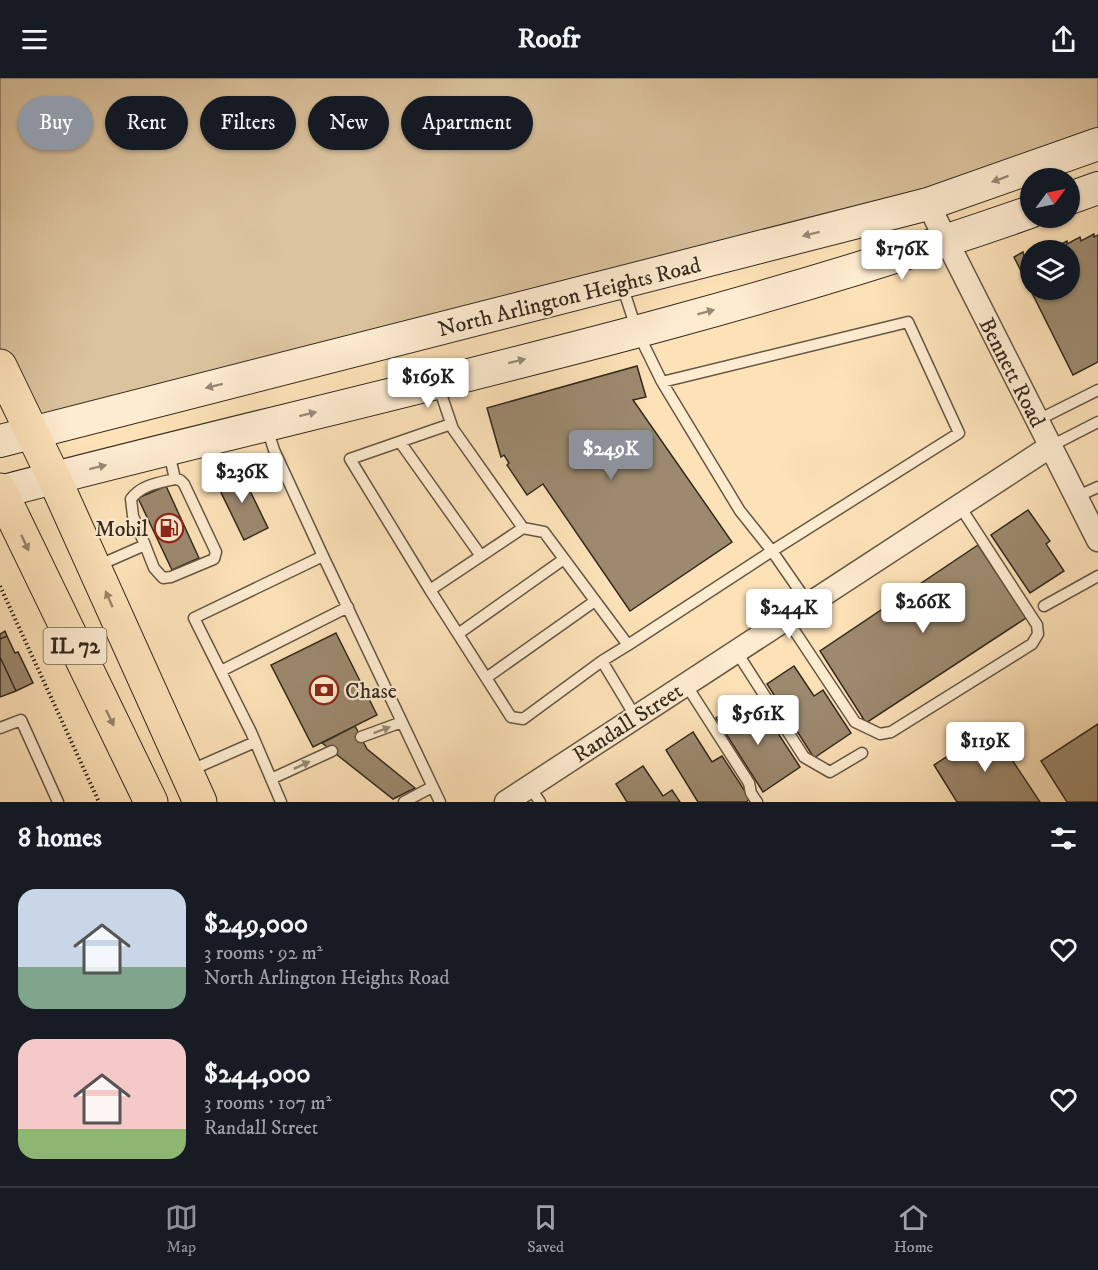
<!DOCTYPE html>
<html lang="en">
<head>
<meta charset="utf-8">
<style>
  :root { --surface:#171b24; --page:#20242c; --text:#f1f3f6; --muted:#9ea1a6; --line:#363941; --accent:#8c9099 }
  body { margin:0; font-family:"IM FELL DW Pica",serif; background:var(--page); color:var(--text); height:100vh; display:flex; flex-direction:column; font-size:22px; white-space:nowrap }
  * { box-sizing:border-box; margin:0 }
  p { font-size:20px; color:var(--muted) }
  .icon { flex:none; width:33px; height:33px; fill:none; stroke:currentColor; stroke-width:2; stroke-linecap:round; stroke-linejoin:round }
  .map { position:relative; height:724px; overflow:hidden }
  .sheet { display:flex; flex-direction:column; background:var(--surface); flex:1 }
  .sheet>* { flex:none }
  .banner { position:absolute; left:18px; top:18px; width:600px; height:54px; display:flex; gap:12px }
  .needle { width:39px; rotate:57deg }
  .controls { position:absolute; left:1020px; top:90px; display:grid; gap:12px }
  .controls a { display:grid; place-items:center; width:60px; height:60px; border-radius:50%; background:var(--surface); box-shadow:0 2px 4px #0004; font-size:30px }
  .price { position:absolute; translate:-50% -51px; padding:0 14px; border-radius:6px; background:#fff; color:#222; font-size:20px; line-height:39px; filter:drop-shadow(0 2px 3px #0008) }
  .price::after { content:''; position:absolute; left:50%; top:36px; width:18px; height:14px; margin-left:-9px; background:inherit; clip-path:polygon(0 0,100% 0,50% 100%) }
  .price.on { background:var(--accent); color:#fff }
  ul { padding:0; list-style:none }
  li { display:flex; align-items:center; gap:18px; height:150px; padding:0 18px }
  li span { display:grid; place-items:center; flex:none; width:168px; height:120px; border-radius:18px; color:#555 }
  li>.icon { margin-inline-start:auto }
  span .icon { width:72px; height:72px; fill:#fffc; stroke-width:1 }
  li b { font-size:26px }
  h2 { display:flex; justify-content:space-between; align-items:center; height:72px; padding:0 18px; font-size:26px }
  .tag { padding:0 21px; border-radius:27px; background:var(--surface); box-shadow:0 2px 4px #0004; font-size:21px; line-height:54px }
  .tag.on { background:var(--accent); color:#fff }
  header { display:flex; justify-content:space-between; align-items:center; height:78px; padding:0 18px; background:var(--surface); font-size:27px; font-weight:700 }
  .tabs { display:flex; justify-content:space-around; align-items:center; height:84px; border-top:2px solid var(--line); background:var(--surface); font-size:16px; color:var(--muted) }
  .tabs a { display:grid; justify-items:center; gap:3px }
  .tabs .on { color:var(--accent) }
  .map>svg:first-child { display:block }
  .green { fill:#dbc39e; stroke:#87765e; stroke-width:1.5 }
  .building { fill:#9c896e; stroke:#33291d; stroke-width:1.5 }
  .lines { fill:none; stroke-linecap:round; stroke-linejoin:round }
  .lane-casing { stroke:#665744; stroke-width:13 }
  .street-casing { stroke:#665744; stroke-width:25 }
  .secondary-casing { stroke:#33291d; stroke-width:34 }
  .primary-casing { stroke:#33291d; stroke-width:35 }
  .path { stroke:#33291d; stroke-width:4; stroke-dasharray:1.5 3; stroke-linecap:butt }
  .lane { stroke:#feecd1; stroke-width:10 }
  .street { stroke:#feecd1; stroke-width:22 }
  .secondary { stroke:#feecd1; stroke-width:32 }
  .primary { stroke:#fde2b8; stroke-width:33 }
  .oneway { fill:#988a77 }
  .oneway2 { fill:#98866a }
  .labels { text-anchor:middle; stroke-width:4.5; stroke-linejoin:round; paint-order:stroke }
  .shield { fill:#feecd1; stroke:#706453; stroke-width:1.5 }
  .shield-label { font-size:21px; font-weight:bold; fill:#33291d }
  .street-label { font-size:22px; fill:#33291d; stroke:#feecd1 }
  .poi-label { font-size:22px; fill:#33291d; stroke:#feecd1; text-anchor:end }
</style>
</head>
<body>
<header><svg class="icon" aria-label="menu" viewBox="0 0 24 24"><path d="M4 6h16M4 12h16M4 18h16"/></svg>Roofr<svg class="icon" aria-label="share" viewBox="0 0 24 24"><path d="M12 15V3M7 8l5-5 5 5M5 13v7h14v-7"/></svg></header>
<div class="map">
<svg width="1098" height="724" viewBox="0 0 1098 724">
  <rect width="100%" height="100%" fill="#fde2b8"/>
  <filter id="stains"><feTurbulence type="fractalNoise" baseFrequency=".00333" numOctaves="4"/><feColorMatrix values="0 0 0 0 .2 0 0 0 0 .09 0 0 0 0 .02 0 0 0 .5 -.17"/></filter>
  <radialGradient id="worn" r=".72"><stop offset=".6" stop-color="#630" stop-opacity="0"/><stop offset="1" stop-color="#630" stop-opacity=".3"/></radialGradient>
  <path class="green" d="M 0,0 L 1098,0 L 1098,64 L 32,354 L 0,288 Z"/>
  <path class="building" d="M 1094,156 L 1094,159 L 1098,157 L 1098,284 L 1073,297 L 1014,179 L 1023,174 L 1024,178 L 1030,175 L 1030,212 L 1070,212 L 1070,172 L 1042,172 L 1053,166 L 1054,170 L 1067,163 L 1067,166 L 1080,159 L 1081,163 Z
    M 637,288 L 646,319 L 633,322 L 732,464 L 630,533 L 543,406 L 527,417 L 507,387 L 509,385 L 504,377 L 501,379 L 487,330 Z
    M 239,390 L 268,450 L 244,462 L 215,402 Z
    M 166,408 L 199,480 L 172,492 L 138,420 Z
    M 1028,432 L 1050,463 L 1046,466 L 1064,493 L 1030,515 L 991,457 Z
    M 978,467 L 1026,540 L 866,645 L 820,573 Z
    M 5,553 L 7,558 L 0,561 L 0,556 Z
    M 336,555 L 377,637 L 313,669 L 271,587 Z
    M 7,558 L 15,575 L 18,574 L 33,605 L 16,613 L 0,579 L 0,561 Z
    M 0,579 L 16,613 L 0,619 Z
    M 794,588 L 814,618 L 823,612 L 851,655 L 814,680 L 767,606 Z
    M 743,622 L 763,652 L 772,646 L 800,689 L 763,714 L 716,640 Z
    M 1098,646 L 1098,724 L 1067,724 L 1041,683 Z
    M 355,648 L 367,671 L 415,710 L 393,721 L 322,665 Z
    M 991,650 L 1040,724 L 957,724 L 934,687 Z
    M 693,654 L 712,684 L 722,678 L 750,721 L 746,724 L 698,724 L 666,672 Z
    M 643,688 L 663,718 L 672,712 L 680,724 L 627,724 L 616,706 Z"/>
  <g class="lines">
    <g class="lane-casing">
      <path id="lane" d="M 622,207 L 637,253 L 662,304 L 740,433 L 772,473 L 959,355 L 908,244 L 662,304
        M 438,307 L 453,351 L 523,450 L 544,454 L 628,567 L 602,583 L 635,638
        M 1038,342 L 1098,312
        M 267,350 L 274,372 L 323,478 L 440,724
        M 400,364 L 481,478
        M 1051,368 L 1098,344
        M 1076,419 L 1098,409
        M 523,450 L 430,512 L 511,639 L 523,641 L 602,583
        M 145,467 L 154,490 L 163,500 L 171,499 L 214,481 L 216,474 L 184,406 L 180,402 L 175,401
        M 97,488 L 145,467 L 133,438 L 131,421 C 141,407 158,405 175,401 L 169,375
        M 430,512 L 350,381 L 451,346
        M 1044,528 L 1098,498
        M 786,540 L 855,644 L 880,656 L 891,654 L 1032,566 L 1038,556 L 1037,547 L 959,427
        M 458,556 L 564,481
        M 628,567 L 772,473 L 808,525
        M 736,573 L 804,679 L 830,694 L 862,675
        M 221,593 L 348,529
        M 486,600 L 595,523
        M 685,605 L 749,705 L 751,715 L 757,724
        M 0,650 L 21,642 L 58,724
        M 361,659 L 402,644
        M 189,693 L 255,664
        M 271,701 L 332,673
        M 529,708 L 540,724
        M 281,724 L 251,654 L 194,540 L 323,478
        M 404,724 L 432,709"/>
    </g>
    <g class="street-casing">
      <path id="street" d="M 928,126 L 1098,462
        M 506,724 L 1051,368"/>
    </g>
    <g class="secondary-casing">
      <path id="secondary" d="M 1070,120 L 1098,110
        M 0,363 L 928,126 L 1098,66
        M 0,414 C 344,324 695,252 1030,134"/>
    </g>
    <g class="primary-casing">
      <path id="primary" d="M 0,288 L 54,400 L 200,724
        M 0,412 L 151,724"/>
    </g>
    <path class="path" d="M 0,508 L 99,724"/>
    <use href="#lane" class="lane"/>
    <use href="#street" class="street"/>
    <use href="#secondary" class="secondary"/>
    <use href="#primary" class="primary"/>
  </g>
  <defs><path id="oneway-solid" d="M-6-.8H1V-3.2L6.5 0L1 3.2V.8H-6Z" transform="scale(1.5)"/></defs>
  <g class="oneway">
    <use href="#oneway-solid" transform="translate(1000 101) rotate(160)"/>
    <use href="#oneway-solid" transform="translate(811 156) rotate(166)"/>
    <use href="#oneway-solid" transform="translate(706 234) rotate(-15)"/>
    <use href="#oneway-solid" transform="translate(517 283) rotate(-14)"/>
    <use href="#oneway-solid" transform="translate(214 308) rotate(166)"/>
    <use href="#oneway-solid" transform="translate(308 336) rotate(-14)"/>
    <use href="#oneway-solid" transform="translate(98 389) rotate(-14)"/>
    <use href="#oneway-solid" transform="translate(382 652) rotate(-21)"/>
    <use href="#oneway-solid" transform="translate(302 687) rotate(-25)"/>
  </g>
  <g class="oneway2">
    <use href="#oneway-solid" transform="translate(25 465) rotate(65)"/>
    <use href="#oneway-solid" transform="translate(109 521) rotate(-114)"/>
    <use href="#oneway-solid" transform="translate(110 640) rotate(64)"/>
  </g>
  <defs>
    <g id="fuel-ring" transform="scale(1.5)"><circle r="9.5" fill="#feecd1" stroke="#8f2418" stroke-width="1.5"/><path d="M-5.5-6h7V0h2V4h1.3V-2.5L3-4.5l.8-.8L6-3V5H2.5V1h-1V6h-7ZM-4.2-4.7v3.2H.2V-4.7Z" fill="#8f2418"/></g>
    <g id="bank-ring" transform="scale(1.5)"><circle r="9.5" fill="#feecd1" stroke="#8f2418" stroke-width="1.5"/><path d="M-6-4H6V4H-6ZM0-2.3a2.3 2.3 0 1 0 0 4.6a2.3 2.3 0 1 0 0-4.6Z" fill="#8f2418"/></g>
  </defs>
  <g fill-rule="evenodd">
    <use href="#fuel-ring" x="169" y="450"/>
    <use href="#bank-ring" x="324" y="612"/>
  </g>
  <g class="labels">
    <rect class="shield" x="43.5" y="550" width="63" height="36" rx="4.5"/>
    <g class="shield-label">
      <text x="75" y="575">IL 72</text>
    </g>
    <g class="street-label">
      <text transform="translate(569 218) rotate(-14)" y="8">North Arlington Heights Road</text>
      <text transform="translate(1013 294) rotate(63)" y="8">Bennett Road</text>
      <text transform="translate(627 644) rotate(-33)" y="8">Randall Street</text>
    </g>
    <g class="poi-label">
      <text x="148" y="458">Mobil</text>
      <text x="345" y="620" text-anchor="start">Chase</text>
    </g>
  </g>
  <rect width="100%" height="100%" filter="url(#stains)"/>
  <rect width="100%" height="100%" fill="url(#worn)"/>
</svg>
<div class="controls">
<a><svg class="needle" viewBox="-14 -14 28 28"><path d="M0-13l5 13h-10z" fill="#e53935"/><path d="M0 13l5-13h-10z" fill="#9ea1a6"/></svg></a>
<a><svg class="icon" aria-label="layers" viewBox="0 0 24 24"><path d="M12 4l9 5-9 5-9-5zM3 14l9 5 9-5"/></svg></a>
</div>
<b class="price" style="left:902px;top:203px">$176K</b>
<b class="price" style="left:428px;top:331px">$169K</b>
<b class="price on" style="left:611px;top:403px">$249K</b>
<b class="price" style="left:242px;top:426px">$236K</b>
<b class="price" style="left:923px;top:556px">$266K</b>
<b class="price" style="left:789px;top:562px">$244K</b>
<b class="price" style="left:758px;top:668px">$561K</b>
<b class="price" style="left:985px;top:695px">$119K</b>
<div class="banner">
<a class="tag on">Buy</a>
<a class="tag">Rent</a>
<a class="tag">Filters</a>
<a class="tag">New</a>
<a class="tag">Apartment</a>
</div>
</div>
<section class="sheet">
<h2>8 homes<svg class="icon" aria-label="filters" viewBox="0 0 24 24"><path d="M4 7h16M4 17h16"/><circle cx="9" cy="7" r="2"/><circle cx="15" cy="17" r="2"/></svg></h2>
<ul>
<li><span style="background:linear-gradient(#c9d6e8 65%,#7fa58c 0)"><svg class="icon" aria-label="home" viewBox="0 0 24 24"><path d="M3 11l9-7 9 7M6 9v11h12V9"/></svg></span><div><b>$249,000</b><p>3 rooms · 92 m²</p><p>North Arlington Heights Road</p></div><svg class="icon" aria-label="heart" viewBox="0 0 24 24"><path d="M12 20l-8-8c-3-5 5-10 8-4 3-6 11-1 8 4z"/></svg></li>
<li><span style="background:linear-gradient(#f6c9c9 75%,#8fb573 0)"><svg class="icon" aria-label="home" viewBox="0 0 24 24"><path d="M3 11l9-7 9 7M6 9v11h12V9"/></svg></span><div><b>$244,000</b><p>3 rooms · 107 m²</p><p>Randall Street</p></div><svg class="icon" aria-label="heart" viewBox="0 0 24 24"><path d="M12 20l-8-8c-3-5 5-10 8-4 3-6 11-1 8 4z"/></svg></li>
</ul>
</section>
<nav class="tabs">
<a class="on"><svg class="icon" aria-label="map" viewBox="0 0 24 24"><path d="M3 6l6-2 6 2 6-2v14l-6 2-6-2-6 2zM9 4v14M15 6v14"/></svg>Map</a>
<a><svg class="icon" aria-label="saved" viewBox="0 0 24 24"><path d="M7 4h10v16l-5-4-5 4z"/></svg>Saved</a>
<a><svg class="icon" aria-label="home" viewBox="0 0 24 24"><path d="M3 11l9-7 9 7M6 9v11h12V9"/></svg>Home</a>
</nav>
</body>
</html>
